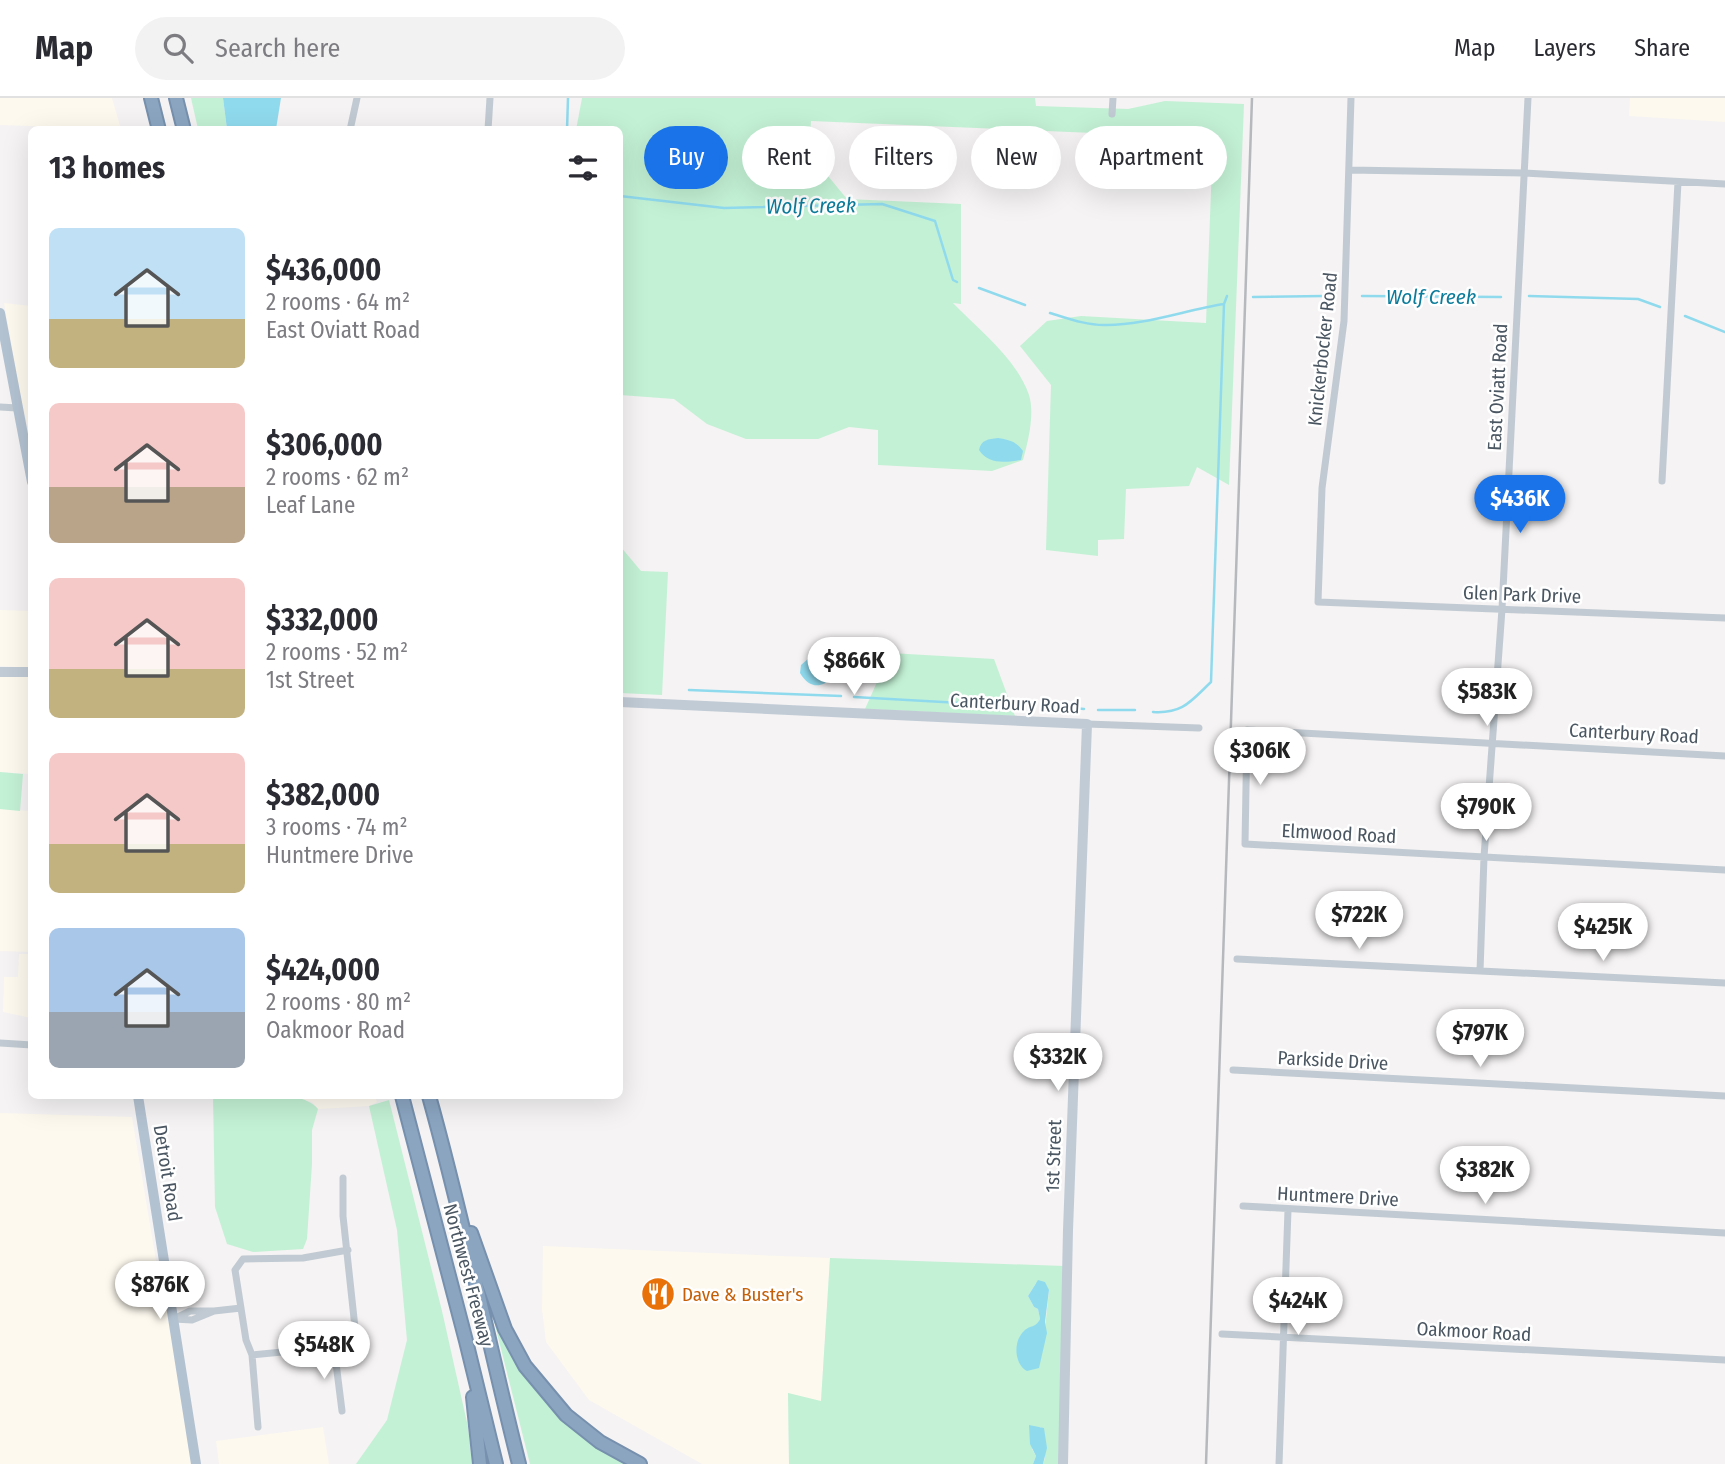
<!DOCTYPE html>
<html lang="en">
<head>
<meta charset="utf-8">
<style>
  :root { --surface:#fff; --page:#f2f2f3; --text:#2b2b33; --muted:#7c7c81; --line:#e1e1e2; --accent:#1a73e8 }
  body { margin:0; font-family:"Fira Sans Condensed",sans-serif; background:var(--page); color:var(--text); height:100vh; display:flex; flex-direction:column; font-size:26px; white-space:nowrap }
  * { box-sizing:border-box; margin:0 }
  p { font-size:23px; color:var(--muted) }
  .icon { flex:none; width:38px; height:38px; fill:none; stroke:currentColor; stroke-width:2; stroke-linecap:round; stroke-linejoin:round }
  .map { position:relative; flex:1; overflow:hidden }
  .sheet { position:absolute; left:28px; top:28px; width:595px; height:973px; display:flex; flex-direction:column; background:var(--surface); border-radius:10px; box-shadow:0 7px 28px #0002 }
  .sheet>* { flex:none }
  .hud { position:absolute; left:644px; top:28px; width:665px; height:63px; display:flex; gap:14px }
  .price { position:absolute; translate:-50% -60px; padding:0 16px; border-radius:24px; background:#fff; color:#222; font-size:23px; line-height:46px; filter:drop-shadow(0 2px 4px #0008) }
  .price::after { content:''; position:absolute; left:50%; top:42px; width:21px; height:16px; margin-left:-10px; background:inherit; clip-path:polygon(0 0,100% 0,50% 100%) }
  .price.current { background:var(--accent); color:#fff }
  ul { padding:0; list-style:none }
  li { display:flex; align-items:center; gap:21px; height:175px; padding:0 21px }
  li span { display:grid; place-items:center; flex:none; width:196px; height:140px; border-radius:10px; color:#555 }
  li>.icon { margin-inline-start:auto }
  span .icon { width:84px; height:84px; fill:#fffc; stroke-width:1 }
  li b { font-size:30px }
  h2 { display:flex; justify-content:space-between; align-items:center; height:84px; padding:0 21px; font-size:30px }
  .pill { padding:0 24px; border-radius:32px; background:var(--surface); box-shadow:0 7px 28px #0002; font-size:24px; line-height:63px }
  .pill.current { background:var(--accent); color:#fff }
  header { display:flex; align-items:center; gap:42px; box-sizing:border-box; height:98px; padding:0 35px; background:var(--surface); border-bottom:2px solid var(--line) }
  header strong { font-size:33px }
  nav { display:flex; gap:38px; margin-inline-start:auto; font-size:24px }
  .search { width:490px; height:63px; background:var(--page); display:flex; align-items:center; gap:18px; box-sizing:border-box; padding:0 24px; border-radius:38px; color:var(--muted); font-size:26px }
  .map>svg:first-child { display:block }
  .commercial { fill:#fdf9ef }
  .green { fill:#c3f1d5; fill-rule:evenodd }
  .water { fill:#90daee }
  .lines { fill:none; stroke-linecap:round; stroke-linejoin:round }
  .stream { stroke:#90daee; stroke-width:2.5 }
  .highway-casing { stroke:#7690ad; stroke-width:16 }
  .street { stroke:#c1cad2; stroke-width:7 }
  .secondary { stroke:#c1cbd6; stroke-width:10 }
  .primary { stroke:#b3c2d1; stroke-width:10 }
  .highway { stroke:#8ba5c1; stroke-width:12 }
  .rail { stroke:#b5b8bd; stroke-width:2.5 }
  .labels { text-anchor:middle; stroke-width:5; stroke-linejoin:round; paint-order:stroke }
  .street-label { font-size:19px; fill:#4a5661; stroke:#fff }
  .food-label { font-size:19px; fill:#c56008; stroke:#fff; text-anchor:start }
  .water-label { font-size:21px; font-style:italic; fill:#0c7c9b; stroke:#fff }
</style>
</head>
<body>
<header>
<strong>Map</strong>
<div class="search"><svg class="icon" aria-label="search" viewBox="0 0 24 24"><circle cx="10" cy="10" r="6"/><path d="M15 15l6 6"/></svg>Search here</div>
<nav><a>Map</a><a>Layers</a><a>Share</a></nav>
</header>
<div class="map">
<svg width="1725" height="1366" viewBox="0 0 1725 1366">
  <rect width="100%" height="100%" fill="#f5f3f3"/>
  <path class="commercial" d="M 0,0 L 112,0 L 121,31 L 0,27 Z
    M 1630,0 L 1725,0 L 1725,24 L 1629,18 Z
    M 4,205 L 31,208 L 31,343 L 21,300 Z
    M 0,512 L 31,513 L 31,570 L 0,568 Z
    M 0,574 L 31,574 L 31,676 L 0,674 Z
    M 0,711 L 31,713 L 31,854 L 0,853 Z
    M 19,856 L 31,856 L 31,920 L 3,914 L 4,879 L 18,879 Z
    M 288,998 L 375,998 L 377,1004 L 369,1008 L 318,1011 L 312,1004 Z
    M 0,1015 L 132,1019 L 159,1180 L 168,1184 L 196,1366 L 0,1366 Z
    M 543,1148 L 830,1160 L 821,1304 L 788,1295 L 789,1366 L 702,1366 L 589,1302 L 546,1244 L 542,1211 Z
    M 323,1329 L 329,1366 L 219,1366 L 216,1343 Z"/>
  <path class="green" d="M 191,0 L 223,0 L 227,31 L 198,31 Z
    M 582,0 L 1035,0 L 1036,8 L 1128,11 L 1165,3 L 1244,6 L 1229,387 L 1197,369 L 1189,388 L 1126,391 L 1124,441 L 1098,442 L 1098,458 L 1046,452 L 1051,287 L 1020,248 L 1047,223 L 1081,218 L 1206,225 L 1213,40 L 811,23 L 809,55 L 847,101 L 961,106 L 961,206 L 953,205 C 979,232 1016,260 1029,297 C 1035,316 1028,344 1023,362 L 992,373 L 878,367 L 878,332 L 849,329 L 818,341 L 746,341 L 707,326 L 674,301 L 620,297 L 620,32 L 576,32 Z
    M 620,448 L 641,473 L 668,474 L 662,597 L 620,595 Z
    M 890,555 L 994,561 L 1015,618 L 865,611 Z
    M 0,674 L 23,676 L 20,713 L 0,711 Z
    M 213,998 C 239,997 301,990 318,1011 L 312,1032 L 312,1066 L 307,1141 L 303,1151 L 253,1154 L 227,1146 L 215,1109 Z
    M 389,1002 L 442,1213 L 468,1329 L 472,1366 L 356,1366 L 387,1322 L 407,1242 L 397,1132 L 369,1008 Z
    M 830,1160 L 1064,1168 L 1059,1366 L 1043,1366 L 1045,1360 L 1041,1329 L 1035,1329 L 1032,1351 L 1036,1358 L 1033,1366 L 789,1366 L 788,1295 L 821,1303 ZM 1036,1185 L 1049,1192 L 1045,1231 L 1017,1252 L 1021,1237 L 1037,1227 L 1040,1221 L 1038,1211 L 1034,1209 L 1028,1198 Z
    M 493,1219 L 498,1219 L 532,1284 L 631,1366 L 530,1366 Z"/>
  <path class="water" d="M 223,0 L 281,0 L 276,31 L 227,31 Z
    M 998,340 C 1009,342 1016,343 1023,353 L 1021,362 C 1005,364 989,367 979,352 C 981,342 988,341 998,340 Z
    M 809,560 L 840,563 C 835,584 814,599 800,575 L 801,567 Z
    M 1038,1182 L 1045,1184 L 1049,1192 L 1045,1224 L 1047,1235 L 1039,1270 L 1027,1273 C 1014,1266 1013,1243 1024,1233 C 1031,1226 1035,1231 1040,1221 L 1038,1211 L 1034,1209 L 1028,1198 Z
    M 1029,1327 L 1044,1330 L 1047,1350 L 1043,1366 L 1033,1366 L 1036,1358 L 1030,1346 Z"/>
  <g class="lines">
    <path class="stream" d="M 567,32 L 568,0
      M 620,98 L 724,110 L 882,106 L 935,123 L 953,182 L 957,184
      M 979,190 L 1025,207
      M 1362,198 L 1501,199
      M 1529,198 L 1638,201 L 1660,209
      M 1253,199 L 1324,198
      M 1050,215 C 1067,220 1085,227 1104,227 C 1142,228 1186,212 1224,206 L 1227,198
      M 1685,218 L 1725,234
      M 689,592 L 841,598
      M 854,599 L 996,607 L 1021,606
      M 1041,607 L 1084,611
      M 1098,612 L 1135,612
      M 1153,614 C 1183,616 1191,603 1211,584 L 1224,206"/>
    <g class="highway-casing">
      <path id="highway" d="M 151,0 L 159,32
        M 176,0 L 184,32
        M 402,998 L 466,1243 L 496,1366
        M 429,998 C 463,1119 488,1243 519,1366
        M 471,1135 L 505,1231 L 525,1268 L 566,1317 L 600,1344 L 640,1366
        M 473,1299 L 480,1366"/>
    </g>
    <path class="street" d="M 1351,0 L 1344,223 L 1322,390 L 1318,504 L 1725,520
      M 1112,16 L 1113,0
      M 350,32 L 357,0
      M 488,32 L 490,0
      M 1349,72 L 1524,75 L 1725,86
      M 0,309 L 17,310
      M 1662,383 L 1678,84
      M 1087,626 L 1199,630
      M 1725,658 L 1247,632 L 1245,746 L 1725,772
      M 1237,861 L 1725,885
      M 1480,873 L 1484,759 L 1502,511 L 1528,0
      M 0,945 L 32,947
      M 1233,972 L 1725,998
      M 1243,1108 L 1725,1135
      M 214,1213 L 192,1222 L 174,1221 L 190,1213 L 214,1213 L 241,1210
      M 1222,1236 L 1725,1262
      M 334,1249 L 342,1313
      M 252,1257 L 334,1249 L 356,1239 L 343,1118 L 343,1080
      M 258,1329 L 252,1257 L 246,1242 L 235,1172 L 243,1161 L 303,1160 L 348,1152
      M 1279,1366 L 1288,1112"/>
    <path class="secondary" d="M 0,574 L 32,574
      M 620,604 L 1087,626 L 1068,1132 L 1063,1366"/>
    <path class="primary" d="M 0,215 L 32,384
      M 138,998 L 196,1366"/>
    <use href="#highway" class="highway"/>
    <path class="rail" d="M 1206,1366 L 1252,0"/>
  </g>
  <defs>
    <g id="restaurant-disc" transform="scale(1.75)"><circle r="9.5" fill="#e8710a" stroke="#fff"/><path d="M-5-6h1v4h1v-4h1v4h1v-4h1v5L-1.5 .5V6h-2V.5L-5-1ZM5-6V6H3V1.5H1.5Q1.5-4 5-6Z" fill="#fff"/></g>
  </defs>
  <g fill-rule="evenodd">
    <use href="#restaurant-disc" x="658" y="1196"/>
  </g>
  <g class="labels">
    <g class="street-label">
      <text transform="translate(1322 251) rotate(-84)" y="7">Knickerbocker Road</text>
      <text transform="translate(1497 289) rotate(-87)" y="7">East Oviatt Road</text>
      <text transform="translate(1522 496) rotate(2)" y="7">Glen Park Drive</text>
      <text transform="translate(1015 605) rotate(3)" y="7">Canterbury Road</text>
      <text transform="translate(1634 635) rotate(3)" y="7">Canterbury Road</text>
      <text transform="translate(1339 735) rotate(3)" y="7">Elmwood Road</text>
      <text transform="translate(1333 962) rotate(3)" y="7">Parkside Drive</text>
      <text transform="translate(1053 1058) rotate(-88)" y="7">1st Street</text>
      <text transform="translate(168 1075) rotate(81)" y="7">Detroit Road</text>
      <text transform="translate(1338 1098) rotate(3)" y="7">Huntmere Drive</text>
      <text transform="translate(469 1177) rotate(75)" y="7">Northwest Freeway</text>
      <text transform="translate(1474 1233) rotate(3)" y="7">Oakmoor Road</text>
    </g>
    <g class="food-label">
      <text x="682" y="1203">Dave &amp; Buster's</text>
    </g>
    <g class="water-label">
      <text transform="translate(811 108) rotate(-1)" y="7">Wolf Creek</text>
      <text x="1431" y="206">Wolf Creek</text>
    </g>
  </g>
</svg>
<b class="price current" style="left:1520px;top:437px">$436K</b>
<b class="price" style="left:854px;top:599px">$866K</b>
<b class="price" style="left:1487px;top:630px">$583K</b>
<b class="price" style="left:1260px;top:689px">$306K</b>
<b class="price" style="left:1486px;top:745px">$790K</b>
<b class="price" style="left:1359px;top:853px">$722K</b>
<b class="price" style="left:1603px;top:865px">$425K</b>
<b class="price" style="left:1480px;top:971px">$797K</b>
<b class="price" style="left:1058px;top:995px">$332K</b>
<b class="price" style="left:1485px;top:1108px">$382K</b>
<b class="price" style="left:160px;top:1223px">$876K</b>
<b class="price" style="left:1298px;top:1239px">$424K</b>
<b class="price" style="left:324px;top:1283px">$548K</b>
<div class="hud">
<a class="pill current">Buy</a>
<a class="pill">Rent</a>
<a class="pill">Filters</a>
<a class="pill">New</a>
<a class="pill">Apartment</a>
</div>
<section class="sheet">
<h2>13 homes<svg class="icon" aria-label="filters" viewBox="0 0 24 24"><path d="M4 7h16M4 17h16"/><circle cx="9" cy="7" r="2"/><circle cx="15" cy="17" r="2"/></svg></h2>
<ul>
<li><span style="background:linear-gradient(#bfe0f5 65%,#c2b280 0)"><svg class="icon" aria-label="home" viewBox="0 0 24 24"><path d="M3 11l9-7 9 7M6 9v11h12V9"/></svg></span><div><b>$436,000</b><p>2 rooms · 64 m²</p><p>East Oviatt Road</p></div></li>
<li><span style="background:linear-gradient(#f6c9c9 60%,#b9a48a 0)"><svg class="icon" aria-label="home" viewBox="0 0 24 24"><path d="M3 11l9-7 9 7M6 9v11h12V9"/></svg></span><div><b>$306,000</b><p>2 rooms · 62 m²</p><p>Leaf Lane</p></div></li>
<li><span style="background:linear-gradient(#f6c9c9 65%,#c2b280 0)"><svg class="icon" aria-label="home" viewBox="0 0 24 24"><path d="M3 11l9-7 9 7M6 9v11h12V9"/></svg></span><div><b>$332,000</b><p>2 rooms · 52 m²</p><p>1st Street</p></div></li>
<li><span style="background:linear-gradient(#f6c9c9 65%,#c2b280 0)"><svg class="icon" aria-label="home" viewBox="0 0 24 24"><path d="M3 11l9-7 9 7M6 9v11h12V9"/></svg></span><div><b>$382,000</b><p>3 rooms · 74 m²</p><p>Huntmere Drive</p></div></li>
<li><span style="background:linear-gradient(#a9c7e8 60%,#9aa5b1 0)"><svg class="icon" aria-label="home" viewBox="0 0 24 24"><path d="M3 11l9-7 9 7M6 9v11h12V9"/></svg></span><div><b>$424,000</b><p>2 rooms · 80 m²</p><p>Oakmoor Road</p></div></li>
</ul>
</section>
</div>
</body>
</html>
